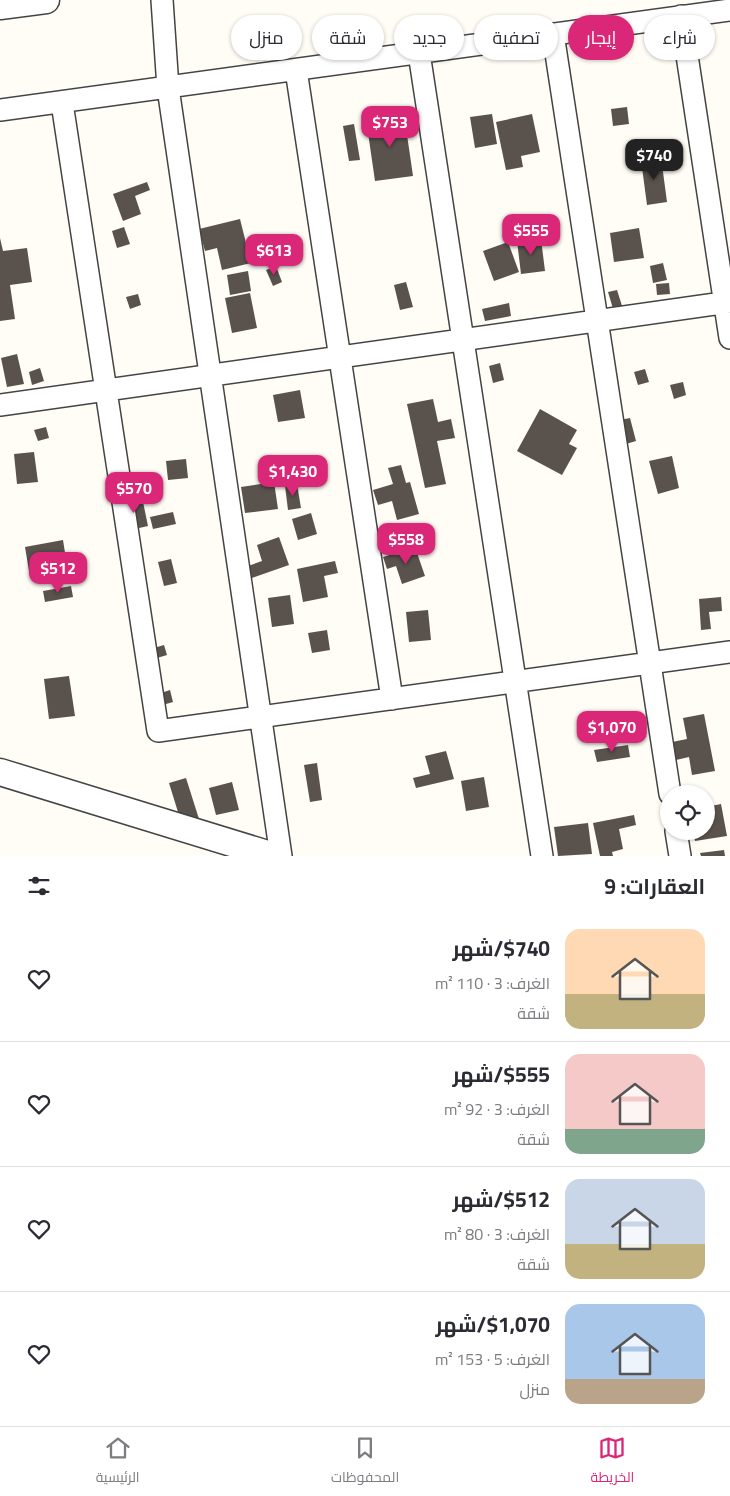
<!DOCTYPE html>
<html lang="ar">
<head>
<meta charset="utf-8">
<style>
  :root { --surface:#fff; --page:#f2f2f3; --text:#2b2b33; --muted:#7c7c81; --line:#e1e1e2; --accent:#db2777 }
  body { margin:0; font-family:Georgia,Cairo,serif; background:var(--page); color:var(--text); direction:rtl; height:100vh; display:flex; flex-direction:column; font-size:19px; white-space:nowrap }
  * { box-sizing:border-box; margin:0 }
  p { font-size:16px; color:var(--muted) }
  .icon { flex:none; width:28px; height:28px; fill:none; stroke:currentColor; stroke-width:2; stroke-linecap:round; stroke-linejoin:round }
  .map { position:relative; height:856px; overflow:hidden; direction:ltr }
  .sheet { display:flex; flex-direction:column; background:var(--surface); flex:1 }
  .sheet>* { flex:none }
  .hud { position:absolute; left:15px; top:15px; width:700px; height:45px; direction:rtl; display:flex; gap:10px }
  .controls { position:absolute; left:660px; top:785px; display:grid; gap:10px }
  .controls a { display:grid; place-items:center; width:55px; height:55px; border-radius:50%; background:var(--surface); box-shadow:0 1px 4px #0004; font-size:25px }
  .price { position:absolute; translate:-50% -42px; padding:0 11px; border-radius:10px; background:var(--accent); color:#fff; font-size:16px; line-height:32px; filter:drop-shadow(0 1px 2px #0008) }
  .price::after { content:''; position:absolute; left:50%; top:30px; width:15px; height:11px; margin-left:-8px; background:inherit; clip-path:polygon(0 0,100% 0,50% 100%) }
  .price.on { background:#222; color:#fff }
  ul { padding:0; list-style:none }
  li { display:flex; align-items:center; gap:15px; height:125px; padding:0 25px }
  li+li { border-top:1px solid var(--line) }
  li span { display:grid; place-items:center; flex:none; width:140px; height:100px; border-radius:15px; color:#555 }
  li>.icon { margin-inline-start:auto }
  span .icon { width:60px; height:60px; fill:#fffc; stroke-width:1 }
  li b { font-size:21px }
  h2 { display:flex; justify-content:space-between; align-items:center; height:60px; padding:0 25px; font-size:21px }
  .tag { padding:0 18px; border-radius:22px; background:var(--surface); box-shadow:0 1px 4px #0004; font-size:18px; line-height:45px }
  .tag.on { background:var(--accent); color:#fff }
  .tab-bar { display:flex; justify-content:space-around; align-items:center; height:70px; border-top:1px solid var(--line); background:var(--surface); font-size:14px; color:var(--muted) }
  .tab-bar a { display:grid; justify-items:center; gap:2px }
  .tab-bar .on { color:var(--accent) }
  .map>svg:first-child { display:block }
  .building { fill:#5a524d }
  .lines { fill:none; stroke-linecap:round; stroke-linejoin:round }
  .minor-casing { stroke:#444; stroke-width:24 }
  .tertiary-casing { stroke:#444; stroke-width:29 }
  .minor { stroke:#fff; stroke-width:21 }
  .tertiary { stroke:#fff; stroke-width:26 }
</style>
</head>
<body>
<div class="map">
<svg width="730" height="856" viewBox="0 0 730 856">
  <rect width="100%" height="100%" fill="#fffdf5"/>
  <path class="building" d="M 627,107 L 629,124 L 613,126 L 611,109 Z
    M 404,114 L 413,176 L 375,181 L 366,119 Z
    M 492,114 L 497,144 L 475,148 L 470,117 Z
    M 532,114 L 540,152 L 521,156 L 523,167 L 506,170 L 496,122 Z
    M 354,124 L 360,160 L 349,161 L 343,126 Z
    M 661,157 L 667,202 L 647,205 L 641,160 Z
    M 147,182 L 150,190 L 135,196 L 141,214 L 123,221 L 113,194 Z
    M 240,219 L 251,263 L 222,270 L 217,248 L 205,251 L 199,229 Z
    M 124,227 L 130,244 L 117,248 L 112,231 Z
    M 639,228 L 644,258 L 614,262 L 610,233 Z
    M 0,238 L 3,251 L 27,248 L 32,282 L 10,285 L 15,319 L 0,321 Z
    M 541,239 L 545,271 L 521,274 L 517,241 Z
    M 508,242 L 519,272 L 494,281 L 483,251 Z
    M 663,263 L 667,280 L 653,283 L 650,266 Z
    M 276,266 L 282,282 L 273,286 L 266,270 Z
    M 248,271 L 251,291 L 230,295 L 227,275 Z
    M 406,282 L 413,307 L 400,310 L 394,285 Z
    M 669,283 L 670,294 L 657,295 L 656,284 Z
    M 617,290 L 623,309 L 614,312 L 608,292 Z
    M 250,293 L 257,328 L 232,333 L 225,298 Z
    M 138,294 L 141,305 L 130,309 L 126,297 Z
    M 509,303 L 511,316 L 485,321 L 482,309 Z
    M 17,354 L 24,384 L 7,387 L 1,358 Z
    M 500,363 L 504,380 L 493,383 L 489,366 Z
    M 40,368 L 44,381 L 32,385 L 29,372 Z
    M 645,369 L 649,382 L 638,385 L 634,372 Z
    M 683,382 L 686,395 L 674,399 L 670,385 Z
    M 300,390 L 305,418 L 278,422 L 273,395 Z
    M 433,399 L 438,422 L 451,419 L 455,438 L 437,441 L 446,484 L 425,488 L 407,404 Z
    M 540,409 L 577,430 L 569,444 L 577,448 L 562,475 L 517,451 Z
    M 630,418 L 636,441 L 626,444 L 620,420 Z
    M 46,427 L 49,438 L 38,441 L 34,430 Z
    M 34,452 L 38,482 L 17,484 L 14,454 Z
    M 672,456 L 679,488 L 658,494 L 649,461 Z
    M 186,459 L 188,478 L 168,480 L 166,461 Z
    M 401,465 L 406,483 L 410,482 L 419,514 L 397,520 L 392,501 L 378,505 L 373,490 L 393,484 L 388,468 Z
    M 138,472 L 142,485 L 130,488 L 127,475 Z
    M 274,482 L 278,509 L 245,513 L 241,487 Z
    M 297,484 L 301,508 L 288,510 L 285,486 Z
    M 142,497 L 148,526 L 126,531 L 119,503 Z
    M 173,512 L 176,524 L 153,529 L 150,517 Z
    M 311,513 L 317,534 L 298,540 L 292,519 Z
    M 279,537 L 289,565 L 252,578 L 248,566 L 262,561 L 257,545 Z
    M 63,540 L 66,559 L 52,561 L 54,573 L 30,577 L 25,547 Z
    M 415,547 L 425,576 L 402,584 L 396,566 L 387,569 L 383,557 Z
    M 171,559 L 177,583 L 164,586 L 158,562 Z
    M 335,561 L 338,573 L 324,576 L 328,597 L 303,602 L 297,569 Z
    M 71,586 L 73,597 L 45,602 L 43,591 Z
    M 290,595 L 294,624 L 272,627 L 268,598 Z
    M 721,597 L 722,611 L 709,612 L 711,629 L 701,630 L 699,599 Z
    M 428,610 L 431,640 L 409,642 L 406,612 Z
    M 327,630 L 330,650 L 312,653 L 308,633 Z
    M 164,645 L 167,655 L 147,661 L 144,651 Z
    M 69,676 L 75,716 L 49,719 L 44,679 Z
    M 170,690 L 173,702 L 152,708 L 161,693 Z
    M 704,714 L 715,771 L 692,775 L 689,757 L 676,760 L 672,742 L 687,739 L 683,718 Z
    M 628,745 L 630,757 L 597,762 L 594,750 Z
    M 446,751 L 454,779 L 416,788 L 413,778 L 430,774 L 425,756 Z
    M 317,763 L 322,800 L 310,802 L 304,765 Z
    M 484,777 L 489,807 L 466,811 L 461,781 Z
    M 186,778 L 199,819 L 182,825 L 169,783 Z
    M 232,782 L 239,810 L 216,815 L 209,788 Z
    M 721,804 L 727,836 L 695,841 L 693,831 L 706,831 L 706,807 Z
    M 634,815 L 636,825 L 619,829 L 623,849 L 612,852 L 613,856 L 600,856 L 593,823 Z
    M 588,823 L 592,854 L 558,856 L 554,827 Z
    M 724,850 L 725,856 L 701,856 L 700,853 Z"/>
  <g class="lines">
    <g class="minor-casing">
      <path id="minor" d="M 162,0 L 168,88 L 281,856
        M 681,16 L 730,338
        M 553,34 L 670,794
        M 419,53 L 542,856
        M 296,70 L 392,699
        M 62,103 L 158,731 L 730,652
        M 0,110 L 730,10
        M 0,405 L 730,302
        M 676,831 L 680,856"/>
    </g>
    <g class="tertiary-casing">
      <path id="tertiary" d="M 0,6 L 46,0
        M 0,772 L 274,856"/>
    </g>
    <use href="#minor" class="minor"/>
    <use href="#tertiary" class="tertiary"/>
  </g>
</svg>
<div class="controls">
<a><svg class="icon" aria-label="locate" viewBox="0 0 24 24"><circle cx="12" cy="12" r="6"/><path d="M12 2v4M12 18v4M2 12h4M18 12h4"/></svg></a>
</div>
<b class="price" style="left:390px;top:148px">$753</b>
<b class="price on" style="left:654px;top:181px">$740</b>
<b class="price" style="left:531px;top:256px">$555</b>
<b class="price" style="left:274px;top:276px">$613</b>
<b class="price" style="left:293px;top:497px">$1,430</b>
<b class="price" style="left:134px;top:514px">$570</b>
<b class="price" style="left:406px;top:565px">$558</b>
<b class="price" style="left:58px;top:594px">$512</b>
<b class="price" style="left:612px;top:753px">$1,070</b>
<div class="hud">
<a class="tag">شراء</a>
<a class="tag on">إيجار</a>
<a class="tag">تصفية</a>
<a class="tag">جديد</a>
<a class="tag">شقة</a>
<a class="tag">منزل</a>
</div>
</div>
<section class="sheet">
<h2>العقارات: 9<svg class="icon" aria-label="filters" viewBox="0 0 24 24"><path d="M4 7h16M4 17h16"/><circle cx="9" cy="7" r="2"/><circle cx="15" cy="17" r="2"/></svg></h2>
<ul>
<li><span style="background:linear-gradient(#ffd9b3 65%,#c2b280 0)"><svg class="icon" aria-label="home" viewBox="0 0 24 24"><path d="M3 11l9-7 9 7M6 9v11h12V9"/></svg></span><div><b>$740/شهر</b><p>الغرف: 3 · 110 m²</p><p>شقة</p></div><svg class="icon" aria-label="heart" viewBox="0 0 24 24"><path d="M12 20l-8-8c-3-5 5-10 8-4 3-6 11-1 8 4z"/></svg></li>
<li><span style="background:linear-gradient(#f6c9c9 75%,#7fa58c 0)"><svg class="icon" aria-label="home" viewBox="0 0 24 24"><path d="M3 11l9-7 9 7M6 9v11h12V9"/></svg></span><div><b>$555/شهر</b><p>الغرف: 3 · 92 m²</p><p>شقة</p></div><svg class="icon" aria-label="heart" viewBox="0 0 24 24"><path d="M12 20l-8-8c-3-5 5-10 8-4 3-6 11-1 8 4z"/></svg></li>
<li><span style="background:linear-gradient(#c9d6e8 65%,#c2b280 0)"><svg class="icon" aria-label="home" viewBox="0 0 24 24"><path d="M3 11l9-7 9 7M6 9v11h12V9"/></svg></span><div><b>$512/شهر</b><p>الغرف: 3 · 80 m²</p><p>شقة</p></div><svg class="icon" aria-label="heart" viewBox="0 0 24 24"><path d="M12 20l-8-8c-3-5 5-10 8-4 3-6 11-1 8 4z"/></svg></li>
<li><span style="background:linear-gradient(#a9c7e8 75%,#b9a48a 0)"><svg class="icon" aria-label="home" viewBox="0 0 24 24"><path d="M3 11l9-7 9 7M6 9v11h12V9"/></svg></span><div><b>$1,070/شهر</b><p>الغرف: 5 · 153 m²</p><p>منزل</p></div><svg class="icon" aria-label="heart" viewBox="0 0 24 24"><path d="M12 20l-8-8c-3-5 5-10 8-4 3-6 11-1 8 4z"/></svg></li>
</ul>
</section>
<nav class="tab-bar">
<a class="on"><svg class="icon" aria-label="map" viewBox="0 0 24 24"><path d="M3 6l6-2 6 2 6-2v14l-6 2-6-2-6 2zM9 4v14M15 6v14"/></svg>الخريطة</a>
<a><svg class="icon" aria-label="saved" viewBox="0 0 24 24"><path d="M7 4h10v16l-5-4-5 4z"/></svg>المحفوظات</a>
<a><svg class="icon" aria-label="home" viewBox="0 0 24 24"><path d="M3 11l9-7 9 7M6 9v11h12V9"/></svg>الرئيسية</a>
</nav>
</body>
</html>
